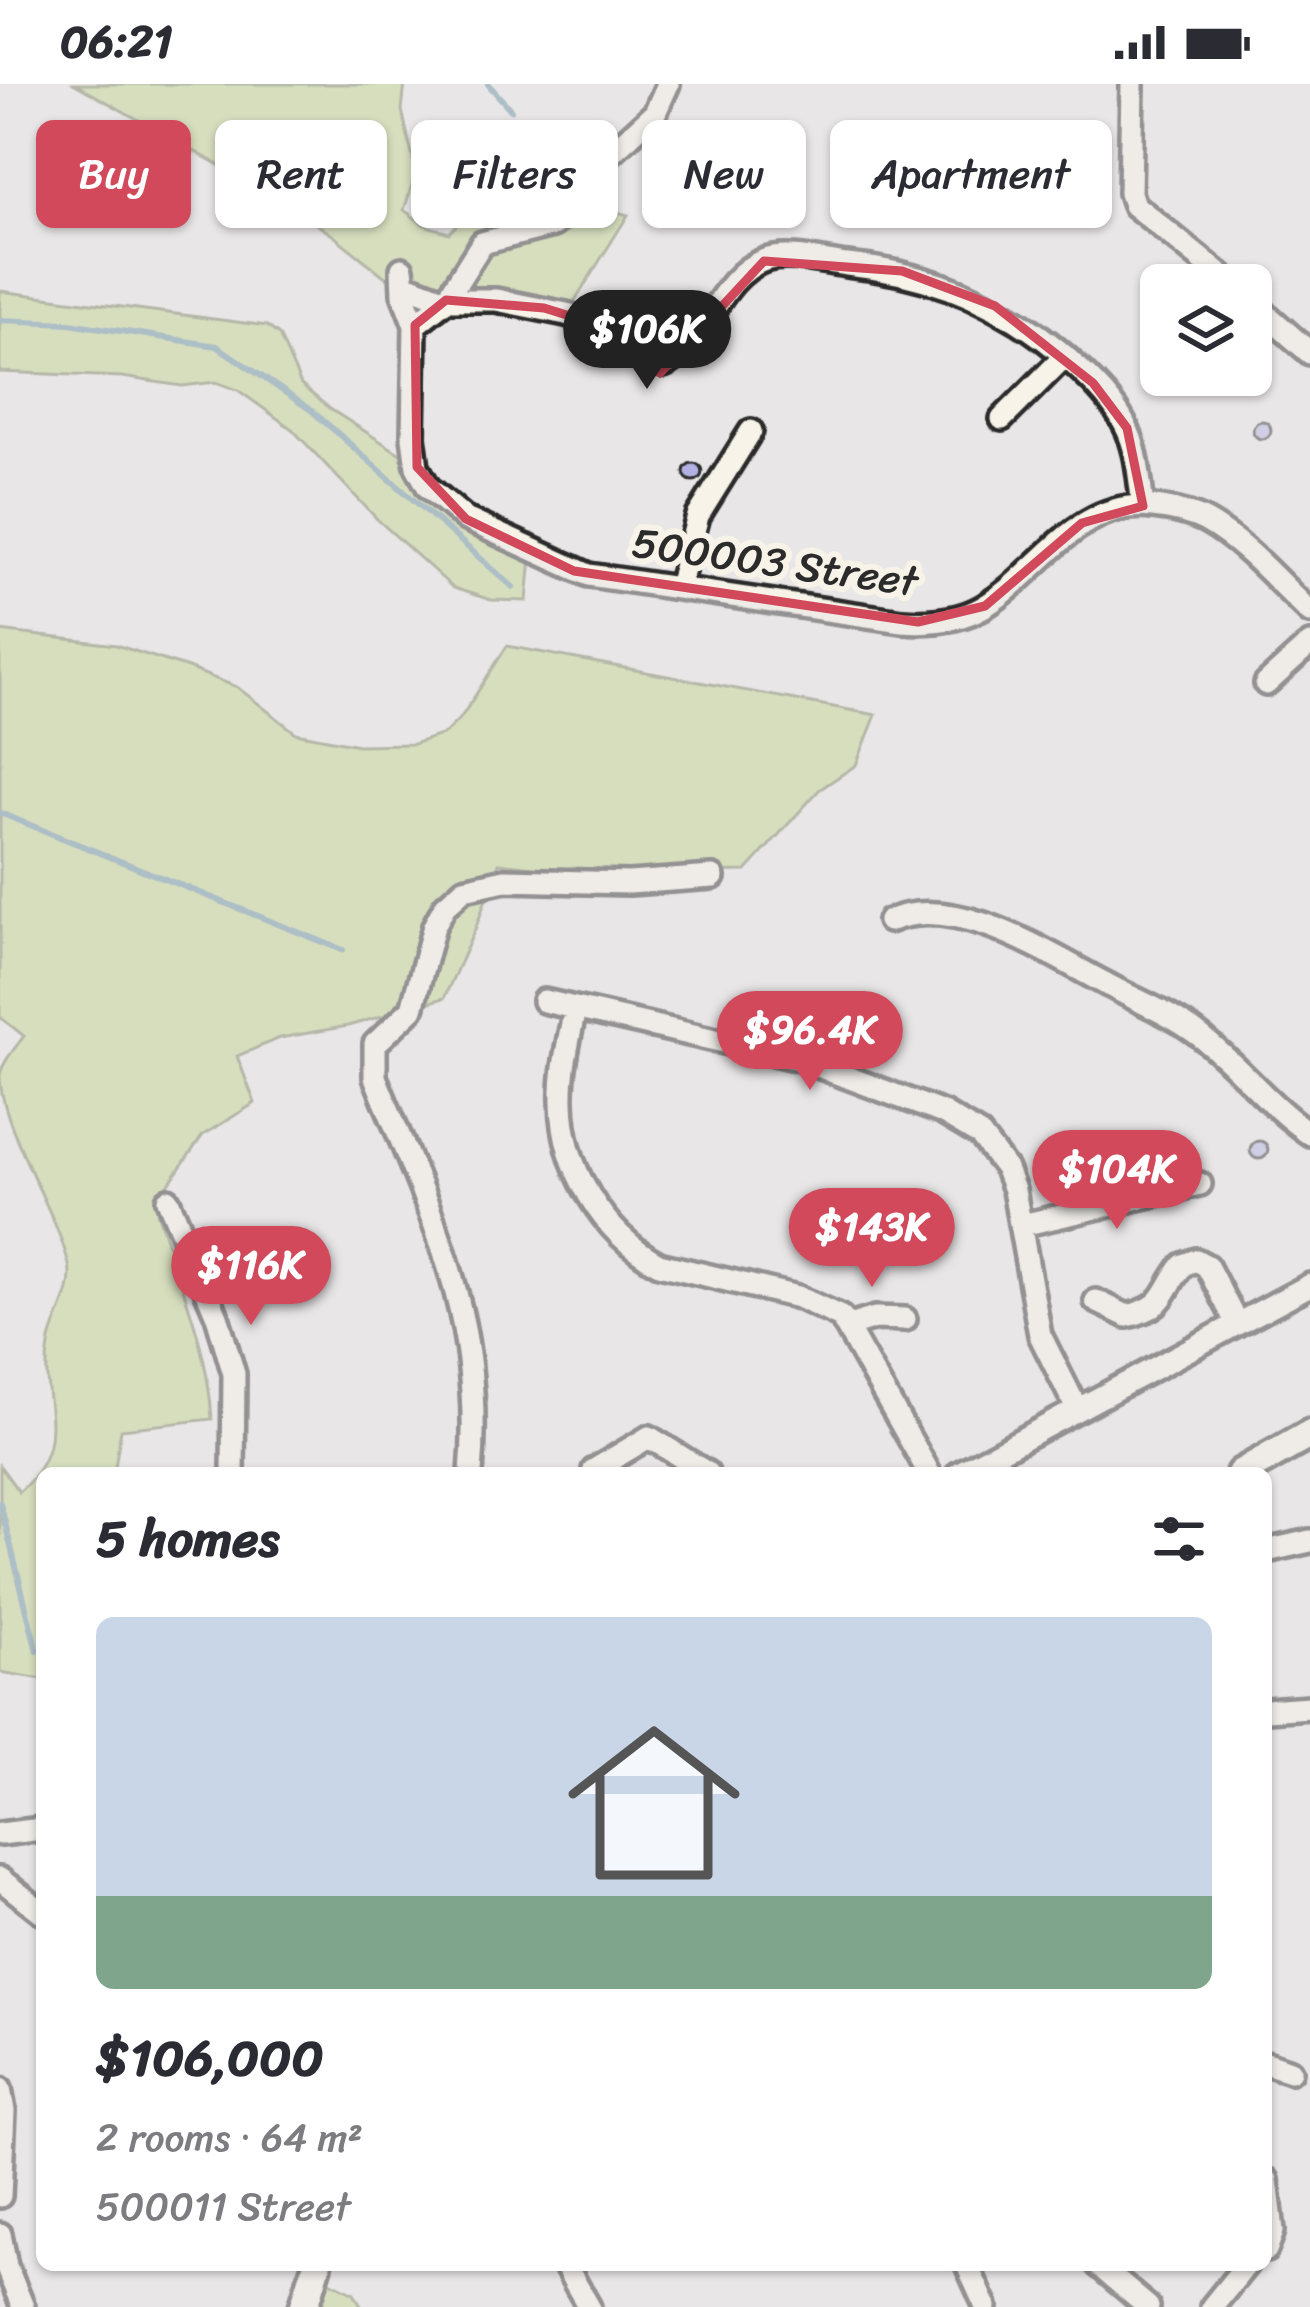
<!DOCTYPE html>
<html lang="en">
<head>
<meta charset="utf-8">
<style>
  :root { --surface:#fff; --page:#f2f2f3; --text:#2b2b33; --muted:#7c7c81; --line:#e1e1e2; --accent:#d1495b }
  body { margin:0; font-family:Sriracha,sans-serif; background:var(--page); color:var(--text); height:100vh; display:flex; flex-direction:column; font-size:45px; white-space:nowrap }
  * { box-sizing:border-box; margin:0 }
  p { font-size:39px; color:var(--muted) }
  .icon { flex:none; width:66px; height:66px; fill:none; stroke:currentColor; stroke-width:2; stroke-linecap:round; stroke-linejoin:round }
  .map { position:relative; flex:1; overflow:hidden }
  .details { position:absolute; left:36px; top:1383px; width:1236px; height:804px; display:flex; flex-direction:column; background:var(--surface); border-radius:18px; box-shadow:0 3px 9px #0004 }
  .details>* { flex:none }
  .hud { position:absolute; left:36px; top:36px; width:1239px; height:108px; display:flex; gap:24px }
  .buttons { position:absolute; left:1140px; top:180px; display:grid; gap:24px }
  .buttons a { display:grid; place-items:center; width:132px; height:132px; border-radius:18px; background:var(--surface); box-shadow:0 3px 9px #0004; font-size:60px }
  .price { position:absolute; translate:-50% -102px; padding:0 27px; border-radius:42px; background:var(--accent); color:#fff; font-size:39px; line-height:78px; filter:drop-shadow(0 3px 6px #0008) }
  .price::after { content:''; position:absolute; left:50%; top:72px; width:36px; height:27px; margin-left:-18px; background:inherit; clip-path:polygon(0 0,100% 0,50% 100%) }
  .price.selected { background:#222; color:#fff }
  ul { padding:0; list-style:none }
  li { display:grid; align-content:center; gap:24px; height:636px; padding:0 60px }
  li+li { border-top:3px solid var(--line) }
  li span { display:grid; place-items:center; height:372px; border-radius:18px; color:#555 }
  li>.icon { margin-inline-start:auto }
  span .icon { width:216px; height:216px; fill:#fffc; stroke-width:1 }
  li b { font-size:51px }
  h2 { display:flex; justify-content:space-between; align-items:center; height:144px; padding:0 60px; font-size:51px }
  .chip { padding:0 42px; border-radius:18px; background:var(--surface); box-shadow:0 3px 9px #0004; font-size:42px; line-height:108px }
  .chip.selected { background:var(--accent); color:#fff }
  .status { display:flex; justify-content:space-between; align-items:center; height:84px; padding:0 60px; background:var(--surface); direction:ltr }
  .status svg { height:33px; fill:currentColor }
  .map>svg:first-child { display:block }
  .green { fill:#c1d68c; stroke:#76805c; stroke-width:3 }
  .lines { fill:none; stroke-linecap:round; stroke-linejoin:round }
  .stream { stroke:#648e9e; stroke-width:6 }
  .building { fill:#b2b1e2; stroke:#2b2b2b; stroke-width:3 }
  .minor-casing { stroke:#2b2b2b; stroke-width:30 }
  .major-casing { stroke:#2b2b2b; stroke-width:36 }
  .minor { stroke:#f7f3e8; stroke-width:21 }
  .major { stroke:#f7f3e8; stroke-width:27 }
  .marked { fill:none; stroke:#d1495b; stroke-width:9; stroke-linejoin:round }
  .labels { text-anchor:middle; stroke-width:12; stroke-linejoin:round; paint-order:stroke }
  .street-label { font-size:42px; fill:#2b2b2b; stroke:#f7f3e8 }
</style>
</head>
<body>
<div class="status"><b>06:21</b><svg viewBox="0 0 49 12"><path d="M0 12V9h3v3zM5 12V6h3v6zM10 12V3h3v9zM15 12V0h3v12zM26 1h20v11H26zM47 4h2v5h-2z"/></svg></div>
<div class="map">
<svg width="1310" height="2223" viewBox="0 0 1310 2223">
  <rect width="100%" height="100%" fill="#e9e6e7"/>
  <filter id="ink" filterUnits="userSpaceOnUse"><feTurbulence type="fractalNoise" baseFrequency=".00833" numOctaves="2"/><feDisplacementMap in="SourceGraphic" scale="24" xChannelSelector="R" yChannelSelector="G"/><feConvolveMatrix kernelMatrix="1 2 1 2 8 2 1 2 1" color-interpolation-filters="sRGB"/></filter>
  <g filter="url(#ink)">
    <path class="green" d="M 75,0 L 405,0 L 402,26 L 416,89 L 404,126 L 424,141 L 449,149 L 476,122 L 512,70 L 528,68 C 558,100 584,121 628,131 L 564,234 L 393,199 L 334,152 L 274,112 Z
      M 0,207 L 267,242 L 279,251 L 301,301 L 330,325 L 405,373 L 444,411 L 496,440 L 533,450 L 527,517 L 491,516 L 453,504 L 377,435 L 292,345 L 238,306 L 216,298 L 182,302 L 122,293 L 0,288 Z
      M 0,547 L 116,561 L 188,584 L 237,603 L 296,649 L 358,661 L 413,660 L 444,650 L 462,632 L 507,562 L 876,631 L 856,681 L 819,706 L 746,787 L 590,790 L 499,779 L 476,843 L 444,914 L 348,942 L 280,954 L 237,972 L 255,1019 L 203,1051 L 168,1101 L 157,1128 C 179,1197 208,1262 212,1335 L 121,1345 L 114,1389 L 42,1389 L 42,1595 L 0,1588 L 0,1382 L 19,1408 C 75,1358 38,1318 49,1261 C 53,1235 75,1208 69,1181 C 57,1128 0,1042 0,991 C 3,977 16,963 24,952 L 0,933 Z
      M 326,2195 L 354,2209 L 362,2223 L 311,2223 Z"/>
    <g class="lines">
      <path class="stream" d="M 488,0 L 511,26
        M 0,236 L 69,239 L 217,262 L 311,326 L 513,503
        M 0,729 L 343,866
        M 0,1419 L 37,1567"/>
    </g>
    <path class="building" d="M499 94a9 9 0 1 1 18 0a9 9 0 1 1-18 0Z
      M1253 346a9 9 0 1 1 18 0a9 9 0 1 1-18 0Z
      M684 388a9 9 0 1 1 18 0a9 9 0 1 1-18 0Z
      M1250 1066a9 9 0 1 1 18 0a9 9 0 1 1-18 0Z"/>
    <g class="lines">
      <g class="minor-casing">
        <path id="minor" d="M 1132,0 L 1130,109 L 1134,121 L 1233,201
          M 402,185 L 403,210 L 415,241 L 413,353 L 417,383 L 428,403 L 466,435 L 589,491 L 902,537 C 929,539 959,537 983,523 C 1040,490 1076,414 1153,423 C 1171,425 1189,428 1206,437 C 1245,459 1277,497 1310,528
          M 402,185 L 404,200 L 446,216 L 496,216 L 566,230 L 596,240 L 647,277 L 664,281 C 705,264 717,192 765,176 C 789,168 822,178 847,181 C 936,190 1013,222 1078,284 C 1096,301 1114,319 1125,341 C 1138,365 1139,395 1143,422
          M 1251,217 L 1310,269
          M 415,241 L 446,216 L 482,159 L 553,141 L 577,121 L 602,77 L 655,29 L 668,0
          M 1002,335 L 1065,272
          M 679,503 L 698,432 L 751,347
          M 1266,600 L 1310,560
          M 889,837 C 957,807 1053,873 1112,903 C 1142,919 1173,931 1200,952 C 1239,982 1269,1022 1310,1050
          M 544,917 L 799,975 L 943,1029 L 980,1051 L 1006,1085 L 1014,1106 L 1040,1251 L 1077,1325
          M 575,925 C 569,955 561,987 562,1018 C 563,1084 602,1149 659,1180 L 798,1213 L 841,1233 L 929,1389
          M 168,1116 L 217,1232 L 234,1290 L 233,1389
          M 1022,1141 L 1200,1100
          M 1096,1217 L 1127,1232 C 1168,1223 1161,1208 1183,1181 L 1196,1176 L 1207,1182 L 1237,1240
          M 849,1242 L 875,1234 L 905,1235
          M 594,1386 L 649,1353 L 707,1389
          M 471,1389 C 485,1234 431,1131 375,993 L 375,960 L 412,925 L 434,842 L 445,822 L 464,805 L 505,796 L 629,799 L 713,793
          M 959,1389 L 1310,1201
          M 1266,1467 L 1310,1457
          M 1266,1626 L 1310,1623
          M 0,1750 L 42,1745
          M 0,1795 L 42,1828
          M 1266,1979 L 1290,1987
          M 0,2005 L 4,2027 L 0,2112
          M 0,2150 L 6,2182 L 23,2223
          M 1266,2166 L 1273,2147 L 1267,2096
          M 565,2181 L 589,2223
          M 967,2181 L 986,2223
          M 1098,2181 L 1148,2223
          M 1212,2223 L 1246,2181"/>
      </g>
      <g class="major-casing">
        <path id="major" d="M 1241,1389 L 1310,1350
          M 304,2223 L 317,2181"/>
      </g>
      <use href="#minor" class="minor"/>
      <use href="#major" class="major"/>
    </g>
  </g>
  <path d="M0 0H1310V2223H0ZM 764,177 L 902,187 L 995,222 L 1093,299 L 1127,344 L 1143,422 L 1082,439 L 985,522 L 918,538 L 574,487 L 466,435 L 417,383 L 415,241 L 446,216 L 544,224 L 596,240 L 660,289 Z" fill="#e9e6e7" fill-opacity=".55" fill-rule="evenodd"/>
  <path class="marked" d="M 764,177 L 902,187 L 995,222 L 1093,299 L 1127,344 L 1143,422 L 1082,439 L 985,522 L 918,538 L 574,487 L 466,435 L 417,383 L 415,241 L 446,216 L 544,224 L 596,240 L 660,289 Z"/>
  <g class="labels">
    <g class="street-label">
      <text transform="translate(775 477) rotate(8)" y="15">500003 Street</text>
    </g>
  </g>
</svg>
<div class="buttons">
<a><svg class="icon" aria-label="layers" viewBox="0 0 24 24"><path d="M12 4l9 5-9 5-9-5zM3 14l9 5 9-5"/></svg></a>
</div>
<b class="price selected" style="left:647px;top:308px">$106K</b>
<b class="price" style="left:810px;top:1009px">$96.4K</b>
<b class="price" style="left:1117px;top:1148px">$104K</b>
<b class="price" style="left:872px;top:1206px">$143K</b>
<b class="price" style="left:251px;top:1244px">$116K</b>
<div class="hud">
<a class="chip selected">Buy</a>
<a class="chip">Rent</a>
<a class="chip">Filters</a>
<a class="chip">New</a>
<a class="chip">Apartment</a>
</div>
<section class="details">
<h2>5 homes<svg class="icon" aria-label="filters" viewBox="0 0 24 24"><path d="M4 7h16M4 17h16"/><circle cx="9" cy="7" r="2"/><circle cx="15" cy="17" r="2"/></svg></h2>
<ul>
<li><span style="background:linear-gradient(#c9d6e8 75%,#7fa58c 0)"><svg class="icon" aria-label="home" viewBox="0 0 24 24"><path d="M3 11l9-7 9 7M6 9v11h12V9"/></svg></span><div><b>$106,000</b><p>2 rooms · 64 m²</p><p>500011 Street</p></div></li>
</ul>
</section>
</div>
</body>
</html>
